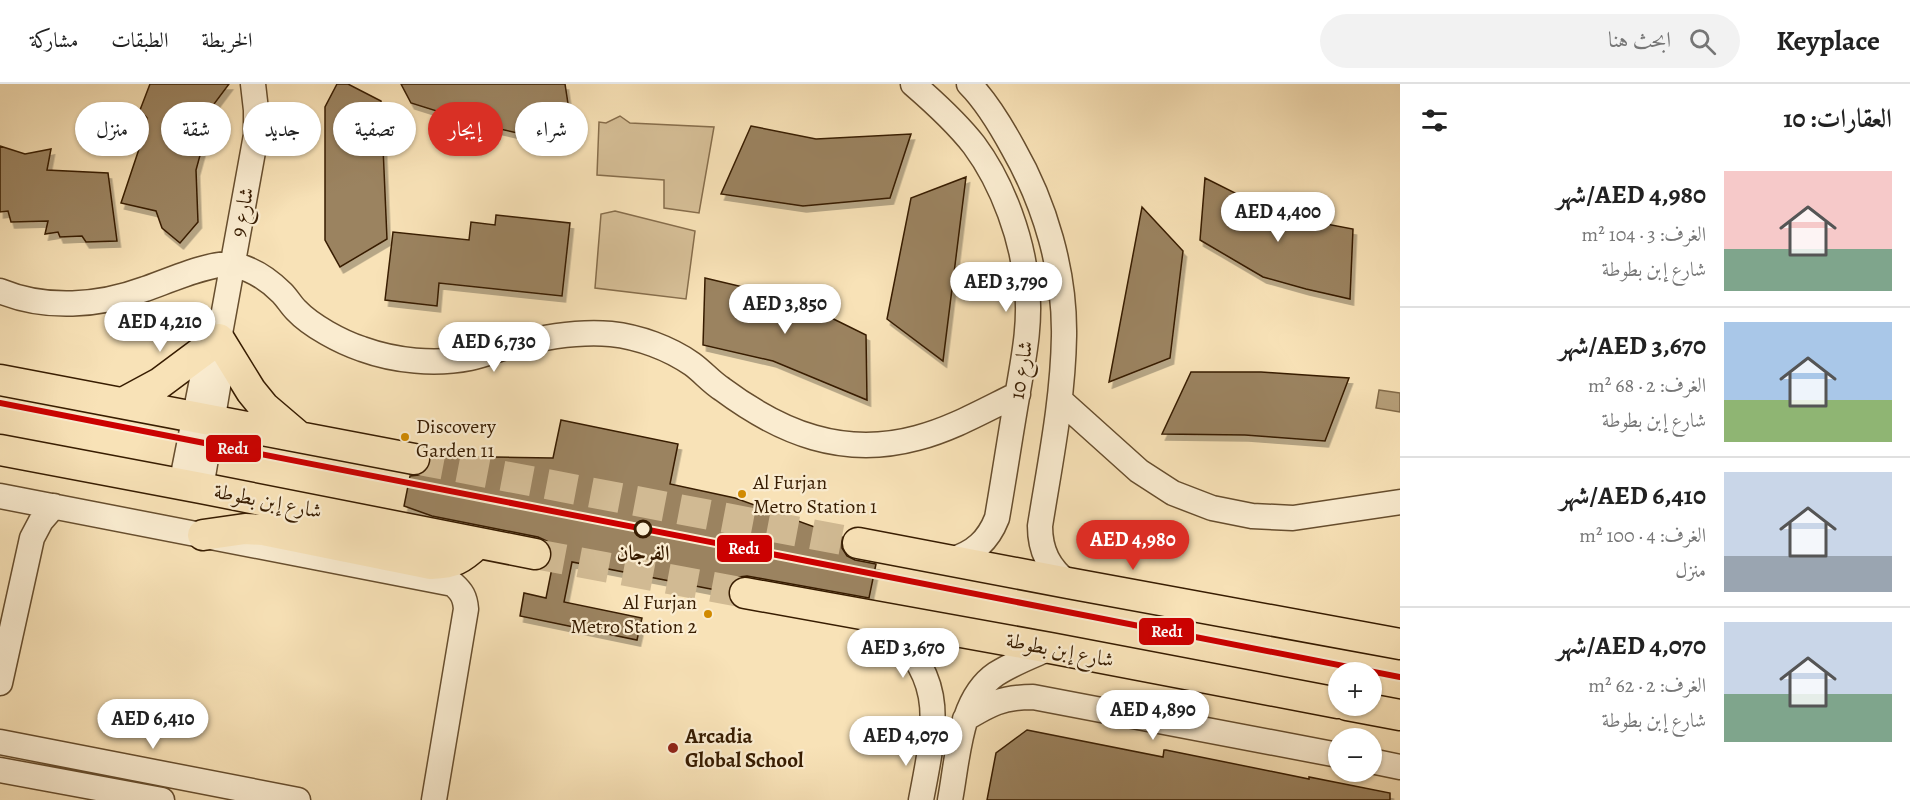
<!DOCTYPE html>
<html lang="ar">
<head>
<meta charset="utf-8">
<style>
  :root { --surface:#fff; --page:#f2f2f2; --text:#222; --muted:#767676; --line:#e0e0e0; --accent:#d93025 }
  body { margin:0; font-family:Alegreya,Amiri,serif; background:var(--page); color:var(--text); direction:rtl; height:100vh; display:flex; flex-direction:column; font-size:22px; white-space:nowrap }
  * { box-sizing:border-box; margin:0 }
  p { font-size:20px; color:var(--muted) }
  .icon { flex:none; width:33px; height:33px; fill:none; stroke:currentColor; stroke-width:2; stroke-linecap:round; stroke-linejoin:round }
  .map { position:relative; flex:1; overflow:hidden; direction:ltr }
  .drawer { display:flex; flex-direction:column; background:var(--surface); width:510px }
  .drawer>* { flex:none }
  .banner { position:absolute; left:18px; top:18px; width:570px; height:54px; direction:rtl; display:flex; gap:12px }
  .buttons { position:absolute; left:1328px; top:578px; display:grid; gap:12px }
  .buttons a { display:grid; place-items:center; width:54px; height:54px; border-radius:50%; background:var(--surface); box-shadow:0 2px 4px #0004; font-size:30px }
  .price { position:absolute; translate:-50% -51px; padding:0 14px; border-radius:21px; background:#fff; color:#222; font-size:20px; line-height:39px; filter:drop-shadow(0 2px 3px #0008) }
  .price::after { content:''; position:absolute; left:50%; top:36px; width:18px; height:14px; margin-left:-9px; background:inherit; clip-path:polygon(0 0,100% 0,50% 100%) }
  .price.selected { background:var(--accent); color:#fff }
  ul { padding:0; list-style:none }
  li { display:flex; align-items:center; gap:18px; height:150px; padding:0 18px }
  li+li { border-top:2px solid var(--line) }
  li span { display:grid; place-items:center; flex:none; width:168px; height:120px; border-radius:0px; color:#555 }
  li>.icon { margin-inline-start:auto }
  span .icon { width:72px; height:72px; fill:#fffc; stroke-width:1 }
  li b { font-size:26px }
  h2 { display:flex; justify-content:space-between; align-items:center; height:72px; padding:0 18px; font-size:26px }
  .chip { padding:0 21px; border-radius:27px; background:var(--surface); box-shadow:0 2px 4px #0004; font-size:21px; line-height:54px }
  .chip.selected { background:var(--accent); color:#fff }
  header { display:flex; align-items:center; gap:36px; box-sizing:border-box; height:84px; padding:0 30px; background:var(--surface); border-bottom:2px solid var(--line) }
  header strong { font-size:28px }
  nav { display:flex; gap:33px; margin-inline-start:auto; font-size:21px }
  .search { width:420px; height:54px; background:var(--page); display:flex; align-items:center; gap:15px; box-sizing:border-box; padding:0 21px; border-radius:33px; color:var(--muted); font-size:22px }
  main { display:flex; flex:1; min-height:0 }
  .map>svg:first-child { display:block }
  .green { fill:#d7c098; stroke:#876e4c; stroke-width:1.5 }
  .water { fill:#b69f79; stroke:#836b49; stroke-width:1.5 }
  .building { fill:#9b8360; stroke:#371c01; stroke-width:1.5; filter:url(#shadow) }
  .lines { fill:none; stroke-linecap:round; stroke-linejoin:round }
  .major-tunnel { stroke:#d1ba93; stroke-width:30; stroke-dasharray:30 15; stroke-linecap:butt }
  .minor-casing { stroke:#674e2e; stroke-width:27 }
  .major-casing { stroke:#371c01; stroke-width:33 }
  .minor { stroke:#faecd0; stroke-width:24 }
  .major { stroke:#f8e2b7; stroke-width:30 }
  .metro-1-casing { stroke:#faecd0; stroke-width:10 }
  .metro-1 { stroke:#c00; stroke-width:6 }
  .bus-dot { fill:#d18a00; stroke:#faecd0; stroke-width:2 }
  .stop-dot { fill:#faecd0; stroke:#371c01; stroke-width:3 }
  .poi-dot { fill:#8f2418; stroke:#faecd0; stroke-width:2 }
  .labels { text-anchor:middle; stroke-width:4.5; stroke-linejoin:round; paint-order:stroke }
  .bus-label { font-size:20px; fill:#371c01; stroke:#faecd0; text-anchor:start }
  .street-label { font-size:21px; fill:#371c01; stroke:#faecd0 }
  .stop-label { font-size:21px; font-weight:bold; fill:#371c01; stroke:#faecd0 }
  .poi-label { font-size:21px; font-weight:bold; fill:#371c01; stroke:#faecd0; text-anchor:start }
  .line-badge { stroke:#faecd0; stroke-width:2 }
  .badge-label { font-size:16px; text-anchor:middle; font-weight:bold; fill:#fff }
</style>
</head>
<body>
<header>
<strong>Keyplace</strong>
<div class="search"><svg class="icon" aria-label="search" viewBox="0 0 24 24"><circle cx="10" cy="10" r="6"/><path d="M15 15l6 6"/></svg>ابحث هنا</div>
<nav><a>الخريطة</a><a>الطبقات</a><a>مشاركة</a></nav>
</header>
<main>
<section class="drawer">
<h2>العقارات: 10<svg class="icon" aria-label="filters" viewBox="0 0 24 24"><path d="M4 7h16M4 17h16"/><circle cx="9" cy="7" r="2"/><circle cx="15" cy="17" r="2"/></svg></h2>
<ul>
<li><span style="background:linear-gradient(#f6c9c9 65%,#7fa58c 0)"><svg class="icon" aria-label="home" viewBox="0 0 24 24"><path d="M3 11l9-7 9 7M6 9v11h12V9"/></svg></span><div><b>AED 4,980/شهر</b><p>الغرف: 3 · 104 m²</p><p>شارع إبن بطوطة</p></div></li>
<li><span style="background:linear-gradient(#a9c7e8 65%,#8fb573 0)"><svg class="icon" aria-label="home" viewBox="0 0 24 24"><path d="M3 11l9-7 9 7M6 9v11h12V9"/></svg></span><div><b>AED 3,670/شهر</b><p>الغرف: 2 · 68 m²</p><p>شارع إبن بطوطة</p></div></li>
<li><span style="background:linear-gradient(#c9d6e8 70%,#9aa5b1 0)"><svg class="icon" aria-label="home" viewBox="0 0 24 24"><path d="M3 11l9-7 9 7M6 9v11h12V9"/></svg></span><div><b>AED 6,410/شهر</b><p>الغرف: 4 · 100 m²</p><p>منزل</p></div></li>
<li><span style="background:linear-gradient(#c9d6e8 60%,#7fa58c 0)"><svg class="icon" aria-label="home" viewBox="0 0 24 24"><path d="M3 11l9-7 9 7M6 9v11h12V9"/></svg></span><div><b>AED 4,070/شهر</b><p>الغرف: 2 · 62 m²</p><p>شارع إبن بطوطة</p></div></li>
</ul>
</section>
<div class="map">
<svg width="1400" height="716" viewBox="0 0 1400 716">
  <defs>
    <filter id="shadow"><feDropShadow dx="3.5" dy="6" stdDeviation="0" flood-color="#0004"/></filter>
  </defs>
  <rect width="100%" height="100%" fill="#f8e2b7"/>
  <filter id="stains"><feTurbulence type="fractalNoise" baseFrequency=".00333" numOctaves="4"/><feColorMatrix values="0 0 0 0 .2 0 0 0 0 .09 0 0 0 0 .02 0 0 0 .5 -.17"/></filter>
  <radialGradient id="worn" r=".72"><stop offset=".6" stop-color="#630" stop-opacity="0"/><stop offset="1" stop-color="#630" stop-opacity=".3"/></radialGradient>
  <path class="green" d="M 620,32 L 630,39 L 714,43 L 699,129 L 664,124 L 664,96 L 597,91 L 599,38 L 606,39 Z
    M 615,127 L 695,147 L 686,215 L 595,204 L 601,130 Z"/>
  <path class="water" d="M 1379,306 L 1400,309 L 1400,328 L 1376,324 Z"/>
  <path class="building" d="M 150,0 L 229,0 L 214,20 L 196,86 L 198,138 L 180,159 L 162,144 L 156,127 L 121,119 L 139,65 L 147,34 L 140,26 Z
    M 337,0 L 348,0 L 381,17 L 387,155 L 340,183 L 325,156 L 325,23 Z
    M 401,0 L 565,0 L 572,46 L 531,52 L 478,40 L 411,19 Z
    M 751,42 L 816,55 L 911,50 L 890,114 L 803,122 L 721,110 Z
    M 0,62 L 25,70 L 51,65 L 47,86 L 108,89 L 117,157 L 86,158 L 82,152 L 60,153 L 58,148 L 45,150 L 48,137 L 11,138 L 8,127 L 0,128 Z
    M 966,93 L 943,277 L 887,235 L 911,114 Z
    M 1205,94 L 1279,131 L 1353,145 L 1350,215 L 1306,205 L 1263,193 L 1200,156 Z
    M 1142,123 L 1183,167 L 1170,274 L 1109,298 Z
    M 496,131 L 570,139 L 562,212 L 439,199 L 437,222 L 385,216 L 393,148 L 469,156 L 471,138 L 495,141 Z
    M 705,194 L 793,215 L 866,251 L 867,316 L 773,277 L 703,261 Z
    M 1191,288 L 1261,288 L 1349,294 L 1325,357 L 1245,351 L 1162,350 Z
    M 561,336 L 678,360 L 670,400 L 735,414 L 842,453 L 842,464 L 847,472 L 855,476 L 876,480 L 869,514 L 747,492 L 739,493 L 732,497 L 728,507 L 721,507 L 572,478 L 564,518 L 642,534 L 637,556 L 520,532 L 524,509 L 546,514 L 554,474 L 552,474 L 551,465 L 547,457 L 538,453 L 432,432 L 404,422 L 410,392 L 419,391 L 427,387 L 431,379 L 431,372 L 553,374 Z
    M 1027,646 L 1163,673 L 1164,666 L 1166,666 L 1309,695 L 1309,693 L 1390,709 L 1390,716 L 987,716 L 996,669 Z"/>
  <g class="lines">
    <path class="major-tunnel" d="M 414,375 L 858,459
      M 535,470 L 745,509"/>
    <g class="minor-casing">
      <path id="minor" d="M 913,0 C 935,19 956,38 974,61 C 1003,100 1023,156 1027,204 C 1031,241 1023,277 1017,313 C 1010,353 1004,394 997,434 C 988,457 974,469 951,476
        M 969,0 C 987,18 1001,42 1013,64 C 1045,120 1065,187 1064,252 C 1063,316 1050,379 1040,442 C 1040,467 1049,484 1068,499
        M 0,207 C 46,226 99,222 145,205 C 166,198 214,176 235,181 C 252,185 269,196 282,209 C 287,214 291,221 296,226 C 311,242 341,258 362,265 C 395,277 435,281 470,274 C 485,271 498,265 513,261 C 544,253 578,247 611,250 C 639,253 669,264 692,280 C 703,288 711,298 722,305 C 781,349 843,374 917,354 C 952,345 985,326 1018,310
        M 1060,316 L 1139,387 L 1173,409 L 1212,424 L 1252,432 L 1293,434 L 1400,418
        M 181,401 L 206,276 L 218,257
        M 201,404 L 222,279 L 219,255 L 256,51 L 256,26 L 253,0
        M 0,412 L 453,500 C 462,508 465,513 466,525 L 434,716
        M 874,532 C 948,590 937,633 921,716
        M 0,599 L 32,454 L 41,437 L 54,422
        M 965,635 C 990,620 1002,613 1033,613 L 1338,671
        M 0,658 L 298,716
        M 1371,677 L 1400,683
        M 0,686 L 162,716
        M 950,716 C 958,675 959,615 996,590 C 1013,579 1032,572 1050,564"/>
    </g>
    <g class="major-casing">
      <path id="major" d="M 0,296 L 414,375
        M 123,319 L 160,299 L 219,255 L 251,307 L 264,323 L 298,352
        M 0,366 L 201,404 L 535,470
        M 203,451 L 245,445 L 263,446 L 431,480 C 454,479 461,475 477,460
        M 858,459 L 1068,499 L 1400,560
        M 745,509 L 1050,564 L 1338,619
        M 1347,621 L 1400,631"/>
    </g>
    <use href="#minor" class="minor"/>
    <use href="#major" class="major"/>
    <g class="metro-1-casing">
      <path id="metro-1" d="M 0,319 L 1400,593"/>
    </g>
    <use href="#metro-1" class="metro-1"/>
  </g>
  <g class="bus-dot">
    <circle cx="405" cy="353" r="5"/>
    <circle cx="742" cy="410" r="5"/>
    <circle cx="708" cy="530" r="5"/>
  </g>
  <circle class="stop-dot" cx="643" cy="445" r="8"/>
  <circle class="poi-dot" cx="673" cy="664" r="6"/>
  <g class="labels">
    <g class="bus-label">
      <text x="416" y="349">Discovery<tspan x="416" dy="24">Garden 11</tspan></text>
      <text x="753" y="405">Al Furjan<tspan x="753" dy="24">Metro Station 1</tspan></text>
      <text x="697" y="525" text-anchor="end">Al Furjan<tspan x="697" dy="24">Metro Station 2</tspan></text>
    </g>
    <g class="street-label">
      <text transform="translate(242 128) rotate(-79)" y="7">شارع 9</text>
      <text transform="translate(1021 286) rotate(-81)" y="7">شارع 10</text>
      <text transform="translate(268 417) rotate(11)" y="7">شارع إبن بطوطة</text>
      <text transform="translate(1060 566) rotate(11)" y="7">شارع إبن بطوطة</text>
    </g>
    <g class="stop-label">
      <text x="643" y="476">الفرجان</text>
    </g>
    <g class="poi-label">
      <text x="685" y="659">Arcadia<tspan x="685" dy="24">Global School</tspan></text>
    </g>
  </g>
  <g class="line-badge">
    <rect x="205" y="350" width="57" height="29" rx="6" fill="#c00"/>
    <rect x="716" y="450" width="57" height="29" rx="6" fill="#c00"/>
    <rect x="1138" y="533" width="57" height="29" rx="6" fill="#c00"/>
  </g>
  <g class="badge-label">
    <text x="233" y="370">Red1</text>
    <text x="744" y="470">Red1</text>
    <text x="1167" y="553">Red1</text>
  </g>
  <rect width="100%" height="100%" filter="url(#stains)"/>
  <rect width="100%" height="100%" fill="url(#worn)"/>
</svg>
<div class="buttons">
<a>+</a>
<a>−</a>
</div>
<b class="price" style="left:1278px;top:159px">AED 4,400</b>
<b class="price" style="left:1006px;top:229px">AED 3,790</b>
<b class="price" style="left:785px;top:251px">AED 3,850</b>
<b class="price" style="left:160px;top:269px">AED 4,210</b>
<b class="price" style="left:494px;top:289px">AED 6,730</b>
<b class="price selected" style="left:1133px;top:487px">AED 4,980</b>
<b class="price" style="left:903px;top:595px">AED 3,670</b>
<b class="price" style="left:1153px;top:657px">AED 4,890</b>
<b class="price" style="left:153px;top:666px">AED 6,410</b>
<b class="price" style="left:906px;top:683px">AED 4,070</b>
<div class="banner">
<a class="chip">شراء</a>
<a class="chip selected">إيجار</a>
<a class="chip">تصفية</a>
<a class="chip">جديد</a>
<a class="chip">شقة</a>
<a class="chip">منزل</a>
</div>
</div>
</main>
</body>
</html>
